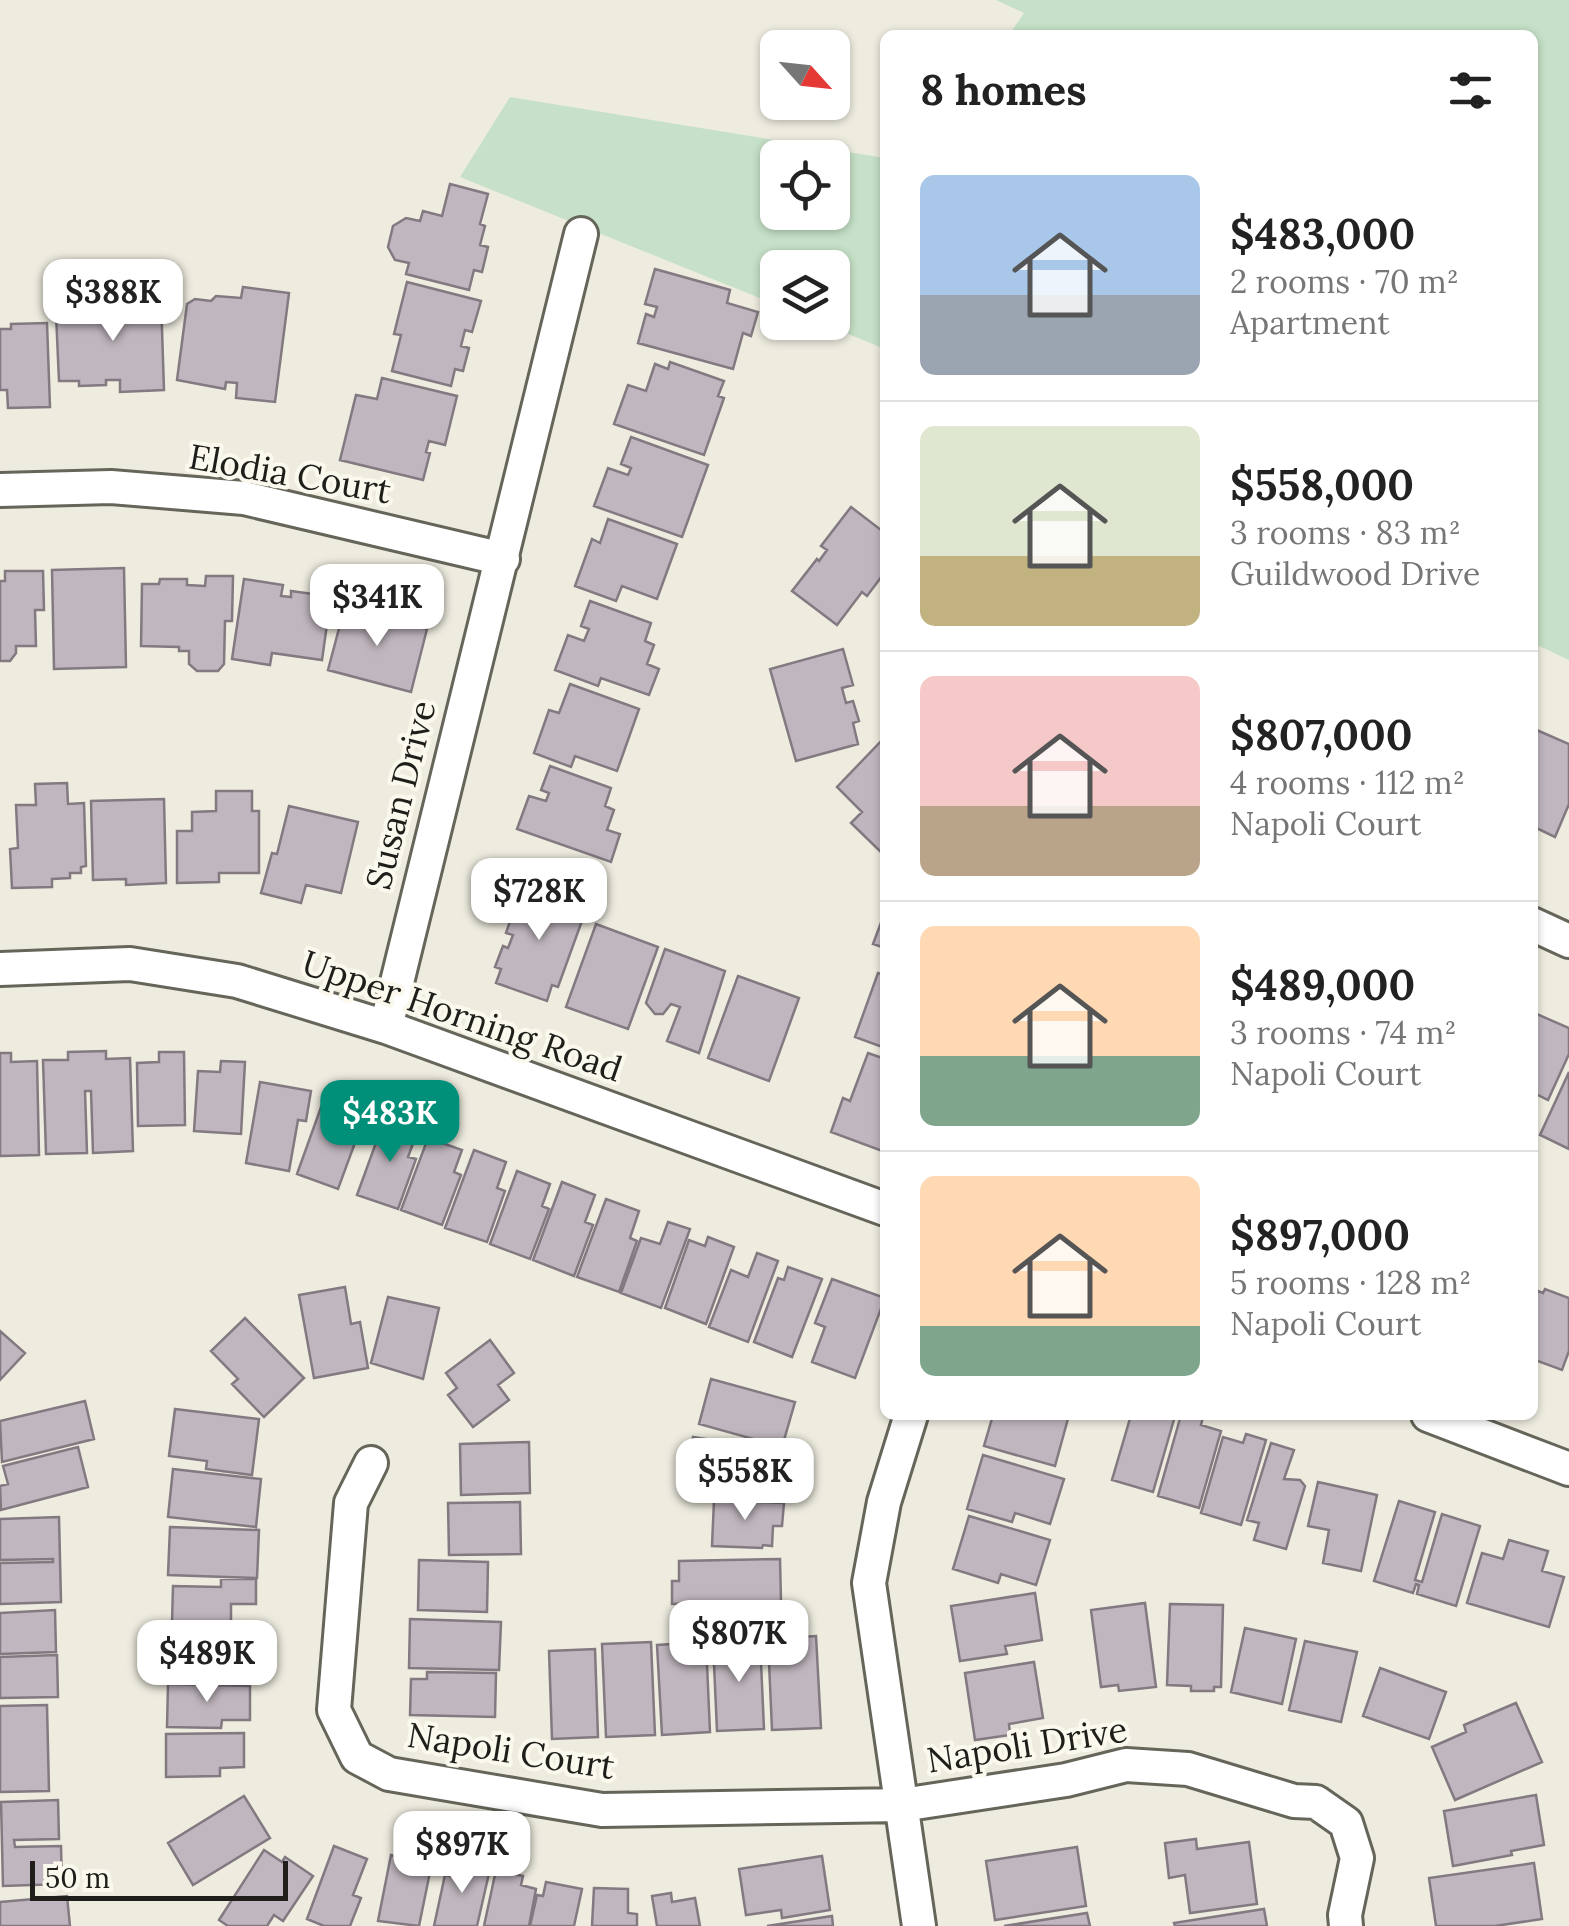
<!DOCTYPE html>
<html lang="en">
<head>
<meta charset="utf-8">
<style>
  :root { --surface:#fff; --page:#f6f6f6; --text:#222; --muted:#767676; --line:#e0e0e0; --accent:#008f79 }
  body { margin:0; font-family:Lora,serif; background:var(--page); color:var(--text); height:100vh; display:flex; flex-direction:column; font-size:38px; white-space:nowrap }
  * { box-sizing:border-box; margin:0 }
  p { font-size:32px; color:var(--muted) }
  .icon { flex:none; width:55px; height:55px; fill:none; stroke:currentColor; stroke-width:2; stroke-linecap:round; stroke-linejoin:round }
  .map { position:relative; flex:1; overflow:hidden }
  .side { position:absolute; left:880px; top:30px; width:658px; height:1390px; display:flex; flex-direction:column; background:var(--surface); border-radius:15px; box-shadow:0 2px 8px #0004 }
  .side>* { flex:none }
  .needle { width:65px; rotate:117deg }
  .fabs { position:absolute; left:760px; top:30px; display:grid; gap:20px }
  .fabs a { display:grid; place-items:center; width:90px; height:90px; border-radius:15px; background:var(--surface); box-shadow:0 2px 8px #0004; font-size:50px }
  .scale { position:absolute; left:30px; bottom:25px; width:258px; box-sizing:border-box; padding-left:10px; border:5px solid #1f1e1a; border-top:0; font-size:28px; line-height:35px; white-space:nowrap; color:#1f1e1a; -webkit-text-stroke:8px #fbf9ed; paint-order:stroke }
  .price { position:absolute; translate:-50% -85px; padding:0 22px; border-radius:20px; background:#fff; color:#222; font-size:32px; line-height:65px; filter:drop-shadow(0 2px 5px #0008) }
  .price::after { content:''; position:absolute; left:50%; top:60px; width:30px; height:22px; margin-left:-15px; background:inherit; clip-path:polygon(0 0,100% 0,50% 100%) }
  .price.selected { background:var(--accent); color:#fff }
  ul { padding:0; list-style:none }
  li { display:flex; align-items:center; gap:30px; height:250px; padding:0 40px }
  li+li { border-top:2px solid var(--line) }
  li span { display:grid; place-items:center; flex:none; width:280px; height:200px; border-radius:15px; color:#555 }
  li>.icon { margin-inline-start:auto }
  span .icon { width:120px; height:120px; fill:#fffc; stroke-width:1 }
  li b { font-size:42px }
  h2 { display:flex; justify-content:space-between; align-items:center; height:120px; padding:0 40px; font-size:42px }
  .map>svg:first-child { display:block }
  .green { fill:#c6e1c7; fill-rule:evenodd }
  .building { fill:#c0b6bf; stroke:#827981; stroke-width:2.5 }
  .lines { fill:none; stroke-linecap:round; stroke-linejoin:round }
  .street-casing { stroke:#66655a; stroke-width:38 }
  .street { stroke:#fff; stroke-width:32 }
  .labels { text-anchor:middle; stroke-width:8; stroke-linejoin:round; paint-order:stroke }
  .street-label { font-size:35px; fill:#1f1e1a; stroke:#fbf9ed }
</style>
</head>
<body>
<div class="map">
<svg width="1569" height="1926" viewBox="0 0 1569 1926">
  <rect width="100%" height="100%" fill="#eeecdf"/>
  <path class="green" d="M 996,0 L 1569,0 L 1569,660 L 1533,643 L 1532,35 L 1009,35 L 1024,13 Z
    M 510,97 L 885,158 L 885,349 L 821,323 L 832,322 L 832,268 L 778,268 L 777,305 L 460,177 ZM 778,158 L 832,158 L 832,212 L 778,212 Z"/>
  <path class="building" d="M 450,184 L 488,194 L 480,224 L 485,226 L 480,245 L 488,247 L 482,272 L 474,270 L 469,290 L 406,274 L 409,263 L 395,260 L 388,247 L 393,226 L 406,218 L 420,221 L 423,211 L 442,216 Z
    M 655,269 L 730,290 L 727,303 L 758,312 L 751,336 L 743,333 L 733,369 L 638,343 L 646,314 L 654,317 L 657,307 L 645,304 Z
    M 407,282 L 481,301 L 472,332 L 465,330 L 461,346 L 469,348 L 463,371 L 455,369 L 451,386 L 392,371 L 401,335 L 394,334 Z
    M 243,287 L 289,293 L 275,402 L 236,398 L 237,383 L 226,382 L 225,389 L 177,380 L 187,304 L 195,299 L 211,301 L 216,296 L 241,298 Z
    M 118,295 L 123,300 L 161,299 L 164,390 L 120,392 L 120,380 L 106,380 L 106,385 L 79,386 L 79,381 L 59,381 L 56,314 L 64,314 L 69,308 L 87,312 L 86,302 L 92,296 Z
    M 47,323 L 50,407 L 8,408 L 7,390 L 0,390 L 0,329 L 11,329 L 11,324 Z
    M 670,362 L 724,381 L 718,396 L 724,398 L 704,455 L 614,424 L 628,385 L 646,391 L 655,364 L 668,369 Z
    M 382,378 L 457,396 L 445,445 L 429,441 L 426,452 L 430,453 L 423,480 L 340,460 L 356,395 L 377,399 Z
    M 631,437 L 708,465 L 682,537 L 594,506 L 608,468 L 628,475 L 631,468 L 621,464 Z
    M 851,507 L 885,533 L 885,572 L 867,596 L 862,592 L 837,625 L 792,591 L 817,559 L 819,561 L 827,550 L 821,546 Z
    M 608,519 L 677,544 L 657,599 L 622,586 L 616,601 L 575,586 L 592,539 L 600,543 Z
    M 124,568 L 126,667 L 54,669 L 52,570 Z
    M 5,571 L 43,571 L 44,610 L 35,610 L 36,646 L 16,646 L 16,653 L 10,661 L 0,661 L 0,581 L 5,581 Z
    M 206,576 L 233,576 L 232,621 L 225,621 L 224,664 L 218,671 L 197,671 L 189,664 L 189,651 L 179,651 L 179,647 L 141,646 L 142,584 L 159,584 L 160,579 L 187,579 L 187,585 L 205,586 Z
    M 244,579 L 283,585 L 281,596 L 291,597 L 291,591 L 313,594 L 312,600 L 330,603 L 322,660 L 272,653 L 270,665 L 232,659 Z
    M 590,601 L 651,623 L 645,641 L 654,645 L 647,664 L 659,669 L 649,695 L 601,678 L 598,686 L 555,670 L 568,635 L 584,641 L 589,629 L 581,626 Z
    M 346,602 L 378,610 L 376,619 L 387,622 L 388,619 L 427,629 L 411,692 L 328,670 Z
    M 843,649 L 853,685 L 842,688 L 846,703 L 853,701 L 859,721 L 853,723 L 858,744 L 796,761 L 770,669 Z
    M 570,684 L 639,709 L 617,771 L 575,756 L 571,767 L 534,753 L 549,710 L 559,713 Z
    M 1532,728 L 1569,744 L 1569,804 L 1555,837 L 1532,826 Z
    M 885,737 L 885,856 L 851,823 L 862,812 L 837,787 Z
    M 550,766 L 611,788 L 605,806 L 614,810 L 607,830 L 620,834 L 611,862 L 517,829 L 529,796 L 546,801 L 549,793 L 541,790 Z
    M 67,783 L 68,804 L 84,803 L 86,866 L 81,867 L 81,873 L 70,873 L 70,878 L 52,879 L 52,887 L 12,888 L 10,849 L 18,848 L 16,805 L 36,805 L 35,784 Z
    M 216,791 L 252,791 L 252,811 L 259,811 L 259,873 L 219,873 L 219,882 L 177,883 L 177,831 L 192,831 L 192,812 L 216,811 Z
    M 164,799 L 166,883 L 126,885 L 126,879 L 93,880 L 91,801 Z
    M 289,806 L 358,822 L 341,893 L 306,885 L 301,903 L 261,893 L 272,853 L 277,854 Z
    M 533,887 L 587,907 L 558,987 L 552,985 L 547,1001 L 496,983 L 501,969 L 495,967 L 503,946 L 508,948 L 513,935 L 506,933 L 518,898 L 527,902 Z
    M 885,912 L 885,948 L 873,944 Z
    M 596,924 L 658,947 L 628,1029 L 566,1007 Z
    M 665,949 L 725,971 L 699,1053 L 667,1041 L 680,1007 L 671,1004 L 663,1014 L 655,1014 L 646,1003 Z
    M 878,973 L 885,975 L 885,1048 L 855,1037 Z
    M 738,976 L 799,998 L 769,1081 L 708,1058 Z
    M 1532,1012 L 1569,1028 L 1569,1054 L 1548,1100 L 1532,1092 Z
    M 106,1051 L 106,1059 L 130,1058 L 133,1151 L 93,1153 L 91,1091 L 85,1091 L 87,1153 L 46,1154 L 43,1060 L 68,1060 L 68,1052 Z
    M 159,1052 L 184,1052 L 185,1125 L 138,1126 L 137,1063 L 159,1062 Z
    M 0,1053 L 11,1053 L 11,1062 L 37,1061 L 39,1155 L 0,1156 Z
    M 868,1053 L 885,1059 L 885,1152 L 831,1132 L 843,1098 L 850,1101 Z
    M 221,1061 L 245,1062 L 241,1134 L 194,1131 L 198,1071 L 220,1072 Z
    M 1569,1072 L 1569,1149 L 1540,1135 Z
    M 260,1082 L 311,1091 L 306,1121 L 298,1120 L 289,1171 L 246,1163 Z
    M 325,1096 L 373,1114 L 362,1143 L 356,1140 L 338,1189 L 297,1174 Z
    M 385,1118 L 418,1130 L 408,1157 L 416,1159 L 398,1209 L 357,1195 Z
    M 428,1138 L 462,1150 L 454,1172 L 461,1175 L 442,1225 L 401,1210 Z
    M 474,1150 L 506,1162 L 497,1188 L 505,1191 L 487,1242 L 445,1228 Z
    M 517,1171 L 550,1184 L 542,1206 L 549,1209 L 530,1259 L 490,1244 Z
    M 562,1182 L 595,1195 L 585,1222 L 593,1225 L 574,1276 L 533,1260 Z
    M 606,1199 L 639,1211 L 630,1238 L 637,1241 L 619,1292 L 577,1277 Z
    M 668,1222 L 690,1229 L 661,1308 L 621,1293 L 641,1238 L 660,1244 Z
    M 708,1237 L 734,1247 L 706,1324 L 665,1308 L 689,1240 L 705,1246 Z
    M 757,1253 L 778,1261 L 748,1342 L 709,1327 L 731,1270 L 748,1277 Z
    M 788,1267 L 822,1279 L 792,1357 L 754,1342 L 778,1278 L 784,1280 Z
    M 832,1279 L 885,1298 L 855,1378 L 812,1362 L 825,1327 L 815,1323 Z
    M 345,1287 L 351,1324 L 360,1322 L 368,1368 L 314,1378 L 299,1295 Z
    M 1532,1289 L 1543,1293 L 1545,1289 L 1569,1298 L 1569,1351 L 1562,1370 L 1532,1359 Z
    M 388,1297 L 439,1308 L 423,1379 L 371,1363 Z
    M 245,1318 L 304,1378 L 264,1417 L 232,1384 L 238,1379 L 211,1351 Z
    M 0,1331 L 25,1353 L 0,1380 Z
    M 490,1340 L 514,1373 L 498,1385 L 509,1400 L 473,1427 L 448,1395 L 457,1388 L 446,1373 Z
    M 711,1379 L 795,1402 L 782,1447 L 699,1424 Z
    M 85,1401 L 94,1439 L 2,1462 L 0,1421 Z
    M 175,1409 L 259,1419 L 252,1475 L 206,1469 L 207,1461 L 169,1456 Z
    M 993,1415 L 1069,1415 L 1055,1466 L 984,1446 Z
    M 1131,1415 L 1175,1416 L 1153,1492 L 1112,1480 Z
    M 1181,1415 L 1203,1417 L 1201,1425 L 1221,1431 L 1199,1508 L 1158,1496 Z
    M 1246,1434 L 1266,1440 L 1241,1525 L 1201,1513 L 1223,1437 L 1243,1443 Z
    M 693,1437 L 780,1451 L 773,1498 L 685,1484 Z
    M 529,1442 L 530,1493 L 461,1495 L 460,1444 Z
    M 1271,1443 L 1294,1450 L 1284,1479 L 1300,1480 L 1305,1486 L 1286,1549 L 1254,1540 L 1259,1523 L 1247,1520 Z
    M 78,1447 L 88,1487 L 1,1510 L 0,1486 L 8,1484 L 3,1466 Z
    M 983,1455 L 1064,1479 L 1050,1524 L 1015,1513 L 1012,1522 L 967,1509 Z
    M 173,1469 L 261,1479 L 256,1527 L 168,1517 Z
    M 1318,1482 L 1377,1495 L 1361,1571 L 1323,1563 L 1329,1530 L 1308,1526 Z
    M 714,1500 L 784,1503 L 782,1526 L 773,1526 L 772,1546 L 763,1545 L 762,1548 L 712,1546 Z
    M 1399,1501 L 1435,1512 L 1415,1580 L 1422,1582 L 1442,1514 L 1480,1526 L 1456,1606 L 1417,1594 L 1419,1585 L 1416,1584 L 1413,1593 L 1374,1581 Z
    M 520,1502 L 521,1554 L 449,1555 L 448,1503 Z
    M 969,1516 L 1050,1540 L 1036,1585 L 1001,1574 L 998,1583 L 953,1569 Z
    M 59,1517 L 61,1602 L 0,1604 L 0,1563 L 53,1562 L 53,1559 L 0,1560 L 0,1519 Z
    M 170,1527 L 259,1530 L 257,1578 L 168,1575 Z
    M 1509,1540 L 1548,1551 L 1542,1571 L 1564,1577 L 1549,1627 L 1467,1603 L 1482,1553 L 1503,1559 Z
    M 780,1559 L 781,1601 L 672,1604 L 672,1581 L 679,1581 L 679,1561 Z
    M 419,1560 L 488,1562 L 487,1612 L 418,1610 Z
    M 221,1579 L 256,1579 L 256,1604 L 231,1604 L 231,1624 L 172,1623 L 173,1586 L 221,1587 Z
    M 1035,1593 L 1042,1640 L 1005,1646 L 1007,1654 L 960,1661 L 951,1606 Z
    M 1145,1603 L 1156,1687 L 1119,1691 L 1118,1685 L 1101,1687 L 1091,1610 Z
    M 1170,1604 L 1223,1605 L 1221,1687 L 1214,1687 L 1214,1691 L 1191,1691 L 1191,1686 L 1167,1685 Z
    M 55,1610 L 56,1652 L 0,1654 L 0,1613 Z
    M 410,1619 L 501,1622 L 499,1670 L 409,1668 Z
    M 1245,1628 L 1296,1639 L 1282,1704 L 1231,1692 Z
    M 217,1634 L 256,1634 L 255,1658 L 231,1658 L 231,1681 L 170,1679 L 171,1640 L 217,1641 Z
    M 816,1636 L 821,1728 L 772,1730 L 768,1639 Z
    M 760,1640 L 764,1729 L 717,1731 L 713,1642 Z
    M 1305,1641 L 1357,1652 L 1341,1722 L 1289,1710 Z
    M 651,1642 L 655,1735 L 606,1737 L 602,1644 Z
    M 706,1642 L 710,1732 L 662,1735 L 657,1645 Z
    M 595,1649 L 598,1737 L 552,1739 L 549,1651 Z
    M 57,1655 L 58,1697 L 0,1698 L 0,1657 Z
    M 1034,1662 L 1043,1718 L 1009,1724 L 1010,1735 L 975,1740 L 965,1673 Z
    M 1380,1668 L 1446,1692 L 1429,1739 L 1363,1716 Z
    M 427,1672 L 496,1673 L 495,1717 L 410,1715 L 411,1679 L 427,1679 Z
    M 168,1684 L 250,1686 L 250,1720 L 222,1720 L 221,1728 L 167,1727 Z
    M 1516,1703 L 1542,1762 L 1455,1800 L 1432,1747 L 1466,1732 L 1464,1725 Z
    M 47,1705 L 49,1791 L 0,1792 L 0,1706 Z
    M 244,1733 L 244,1767 L 220,1768 L 220,1776 L 166,1777 L 166,1734 Z
    M 1536,1795 L 1544,1845 L 1511,1851 L 1512,1855 L 1453,1866 L 1444,1811 Z
    M 244,1796 L 270,1838 L 193,1885 L 168,1843 Z
    M 58,1800 L 59,1839 L 14,1840 L 15,1847 L 61,1846 L 62,1884 L 3,1886 L 1,1802 Z
    M 1196,1839 L 1197,1849 L 1249,1842 L 1257,1904 L 1190,1913 L 1185,1875 L 1169,1878 L 1165,1843 Z
    M 334,1846 L 367,1859 L 353,1895 L 361,1898 L 350,1926 L 324,1926 L 307,1919 Z
    M 1077,1847 L 1086,1906 L 995,1920 L 986,1861 Z
    M 264,1850 L 282,1862 L 285,1857 L 313,1876 L 283,1921 L 274,1915 L 267,1926 L 228,1926 L 219,1920 Z
    M 391,1855 L 409,1859 L 408,1868 L 430,1872 L 419,1926 L 378,1921 Z
    M 822,1856 L 830,1910 L 782,1918 L 781,1910 L 746,1915 L 739,1869 Z
    M 454,1862 L 490,1869 L 477,1926 L 434,1926 L 445,1875 L 451,1876 Z
    M 1534,1863 L 1542,1919 L 1495,1926 L 1436,1926 L 1429,1878 Z
    M 496,1870 L 523,1876 L 521,1885 L 536,1889 L 529,1926 L 484,1926 Z
    M 546,1882 L 582,1889 L 574,1926 L 530,1926 L 537,1895 L 543,1896 Z
    M 594,1888 L 628,1889 L 628,1913 L 637,1914 L 637,1926 L 592,1926 Z
    M 671,1893 L 672,1902 L 695,1898 L 700,1926 L 657,1926 L 652,1896 Z
    M 67,1896 L 70,1926 L 0,1926 L 0,1902 Z
    M 1264,1909 L 1267,1926 L 1175,1926 L 1174,1923 Z
    M 1087,1913 L 1090,1926 L 1004,1926 Z
    M 832,1916 L 833,1926 L 767,1926 Z"/>
  <g class="lines">
    <g class="street-casing">
      <path id="street" d="M 0,490 L 111,487 L 244,498 L 503,559
        M 1532,924 L 1569,941
        M 0,969 L 130,964 L 237,981 L 386,1027 L 885,1209
        M 386,1027 L 581,234
        M 911,1415 L 884,1502 L 869,1583 L 919,1926
        M 1428,1415 L 1569,1469
        M 371,1463 L 351,1503 L 334,1710 L 357,1757 L 389,1774 L 602,1810 L 902,1805 L 1066,1780 L 1126,1765 L 1188,1769 L 1294,1801 L 1316,1802 L 1346,1823 L 1357,1858 L 1345,1915 L 1346,1926"/>
    </g>
    <use href="#street" class="street"/>
  </g>
  <g class="labels">
    <g class="street-label">
      <text transform="translate(290 474) rotate(10)" y="12">Elodia Court</text>
      <text transform="translate(401 795) rotate(-76)" y="12">Susan Drive</text>
      <text transform="translate(462 1016) rotate(19)" y="12">Upper Horning Road</text>
      <text transform="translate(1027 1745) rotate(-9)" y="12">Napoli Drive</text>
      <text transform="translate(511 1751) rotate(9)" y="12">Napoli Court</text>
    </g>
  </g>
</svg>
<div class="fabs">
<a><svg class="needle" viewBox="-14 -14 28 28"><path d="M0-13l5 13h-10z" fill="#e53935"/><path d="M0 13l5-13h-10z" fill="#767676"/></svg></a>
<a><svg class="icon" aria-label="locate" viewBox="0 0 24 24"><circle cx="12" cy="12" r="6"/><path d="M12 2v4M12 18v4M2 12h4M18 12h4"/></svg></a>
<a><svg class="icon" aria-label="layers" viewBox="0 0 24 24"><path d="M12 4l9 5-9 5-9-5zM3 14l9 5 9-5"/></svg></a>
</div>
<div class="scale">50 m</div>
<b class="price" style="left:113px;top:344px">$388K</b>
<b class="price" style="left:377px;top:649px">$341K</b>
<b class="price" style="left:539px;top:943px">$728K</b>
<b class="price selected" style="left:390px;top:1165px">$483K</b>
<b class="price" style="left:745px;top:1523px">$558K</b>
<b class="price" style="left:739px;top:1685px">$807K</b>
<b class="price" style="left:207px;top:1705px">$489K</b>
<b class="price" style="left:462px;top:1896px">$897K</b>
<section class="side">
<h2>8 homes<svg class="icon" aria-label="filters" viewBox="0 0 24 24"><path d="M4 7h16M4 17h16"/><circle cx="9" cy="7" r="2"/><circle cx="15" cy="17" r="2"/></svg></h2>
<ul>
<li><span style="background:linear-gradient(#a9c7e8 60%,#9aa5b1 0)"><svg class="icon" aria-label="home" viewBox="0 0 24 24"><path d="M3 11l9-7 9 7M6 9v11h12V9"/></svg></span><div><b>$483,000</b><p>2 rooms · 70 m²</p><p>Apartment</p></div></li>
<li><span style="background:linear-gradient(#dfe7d0 65%,#c2b280 0)"><svg class="icon" aria-label="home" viewBox="0 0 24 24"><path d="M3 11l9-7 9 7M6 9v11h12V9"/></svg></span><div><b>$558,000</b><p>3 rooms · 83 m²</p><p>Guildwood Drive</p></div></li>
<li><span style="background:linear-gradient(#f6c9c9 65%,#b9a48a 0)"><svg class="icon" aria-label="home" viewBox="0 0 24 24"><path d="M3 11l9-7 9 7M6 9v11h12V9"/></svg></span><div><b>$807,000</b><p>4 rooms · 112 m²</p><p>Napoli Court</p></div></li>
<li><span style="background:linear-gradient(#ffd9b3 65%,#7fa58c 0)"><svg class="icon" aria-label="home" viewBox="0 0 24 24"><path d="M3 11l9-7 9 7M6 9v11h12V9"/></svg></span><div><b>$489,000</b><p>3 rooms · 74 m²</p><p>Napoli Court</p></div></li>
<li><span style="background:linear-gradient(#ffd9b3 75%,#7fa58c 0)"><svg class="icon" aria-label="home" viewBox="0 0 24 24"><path d="M3 11l9-7 9 7M6 9v11h12V9"/></svg></span><div><b>$897,000</b><p>5 rooms · 128 m²</p><p>Napoli Court</p></div></li>
</ul>
</section>
</div>
</body>
</html>
